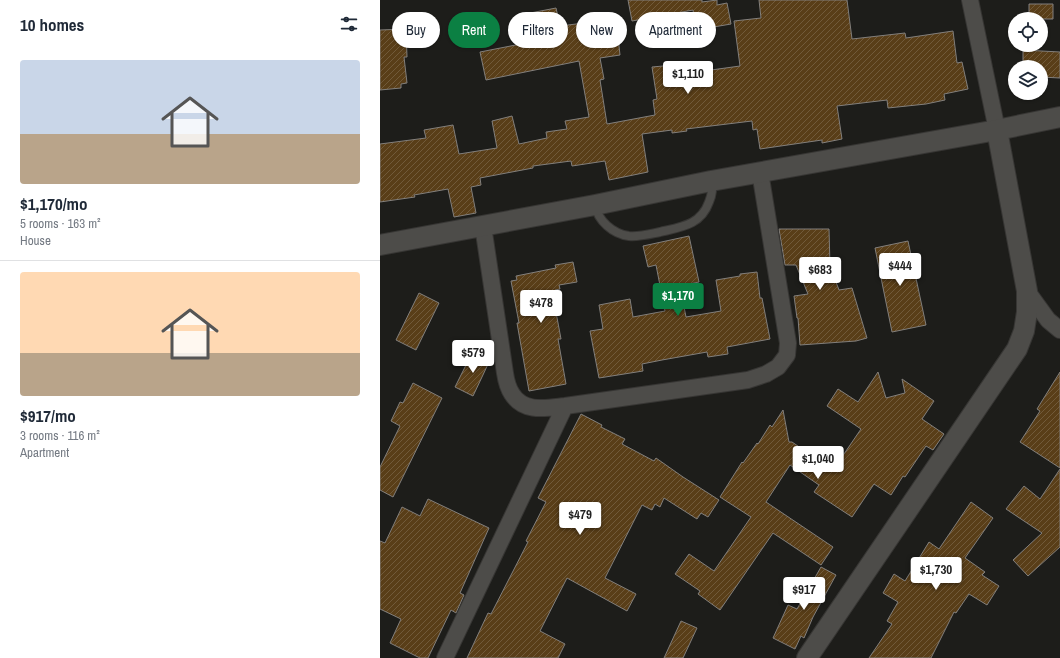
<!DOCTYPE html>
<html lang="en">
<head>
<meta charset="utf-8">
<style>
  :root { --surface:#fff; --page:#f6f6f7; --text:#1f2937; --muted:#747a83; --line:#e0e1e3; --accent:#0b8043 }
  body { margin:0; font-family:"Archivo Narrow",sans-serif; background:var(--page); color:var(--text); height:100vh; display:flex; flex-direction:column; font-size:15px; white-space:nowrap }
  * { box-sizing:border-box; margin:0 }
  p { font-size:13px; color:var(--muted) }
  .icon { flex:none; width:22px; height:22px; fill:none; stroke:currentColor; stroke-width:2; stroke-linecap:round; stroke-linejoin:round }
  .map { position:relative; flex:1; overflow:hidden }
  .details { display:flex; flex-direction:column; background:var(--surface); width:380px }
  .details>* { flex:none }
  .hud { position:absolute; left:12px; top:12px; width:380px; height:36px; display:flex; gap:8px }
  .fabs { position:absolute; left:628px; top:12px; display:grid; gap:8px }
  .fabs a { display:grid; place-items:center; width:40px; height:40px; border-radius:50%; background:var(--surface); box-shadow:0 1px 3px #0004; font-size:20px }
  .price { position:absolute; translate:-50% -34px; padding:0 9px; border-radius:4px; background:#fff; color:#222; font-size:13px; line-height:26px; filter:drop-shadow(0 1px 2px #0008) }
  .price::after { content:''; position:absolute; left:50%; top:24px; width:12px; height:9px; margin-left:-6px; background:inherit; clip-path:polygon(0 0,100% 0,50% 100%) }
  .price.on { background:var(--accent); color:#fff }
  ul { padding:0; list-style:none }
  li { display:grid; align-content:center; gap:8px; height:212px; padding:0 20px }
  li+li { border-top:1px solid var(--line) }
  li span { display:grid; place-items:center; height:124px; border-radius:4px; color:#555 }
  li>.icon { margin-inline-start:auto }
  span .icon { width:72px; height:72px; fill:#fffc; stroke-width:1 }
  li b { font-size:17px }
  h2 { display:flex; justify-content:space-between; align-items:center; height:48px; padding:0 20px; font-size:17px }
  .chip { padding:0 14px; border-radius:18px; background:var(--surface); box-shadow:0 1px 3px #0004; font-size:14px; line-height:36px }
  .chip.on { background:var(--accent); color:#fff }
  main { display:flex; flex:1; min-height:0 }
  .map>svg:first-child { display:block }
  .building { fill:url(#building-hatch); stroke:#827f7c }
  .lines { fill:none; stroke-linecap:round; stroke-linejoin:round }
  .service-casing { stroke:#373634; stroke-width:10 }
  .minor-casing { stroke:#373634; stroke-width:18 }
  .tertiary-casing { stroke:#373634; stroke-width:22 }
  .service { stroke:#4d4c49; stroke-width:8 }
  .minor { stroke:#4d4c49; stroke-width:16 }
  .tertiary { stroke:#4d4c49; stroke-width:20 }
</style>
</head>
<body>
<main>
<section class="details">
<h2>10 homes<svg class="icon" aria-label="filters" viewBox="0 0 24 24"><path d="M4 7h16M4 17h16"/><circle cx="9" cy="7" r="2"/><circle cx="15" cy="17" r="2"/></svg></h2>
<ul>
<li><span style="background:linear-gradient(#c9d6e8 60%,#b9a48a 0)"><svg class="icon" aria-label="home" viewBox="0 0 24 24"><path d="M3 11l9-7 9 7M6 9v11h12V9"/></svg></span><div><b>$1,170/mo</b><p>5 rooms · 163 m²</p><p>House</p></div></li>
<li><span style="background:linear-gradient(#ffd9b3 65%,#b9a48a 0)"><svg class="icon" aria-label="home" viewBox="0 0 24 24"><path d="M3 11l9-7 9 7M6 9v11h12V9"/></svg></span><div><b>$917/mo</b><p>3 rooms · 116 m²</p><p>Apartment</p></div></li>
</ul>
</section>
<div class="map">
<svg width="680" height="658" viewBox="0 0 680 658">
  <defs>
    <pattern id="building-hatch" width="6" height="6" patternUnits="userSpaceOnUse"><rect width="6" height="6" fill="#593e18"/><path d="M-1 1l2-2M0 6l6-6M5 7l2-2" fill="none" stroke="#715a3a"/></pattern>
  </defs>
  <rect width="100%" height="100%" fill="#1d1d1a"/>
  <path class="building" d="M 248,0 L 322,0 L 322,2 L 337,0 L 337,5 L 347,3 L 351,24 L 316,30 L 313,10 L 252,21 Z
    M 379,0 L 467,0 L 472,39 L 525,33 L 526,38 L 573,31 L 577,63 L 582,62 L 588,89 L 564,94 L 565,100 L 546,104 L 508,108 L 507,100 L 457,106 L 462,139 L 442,143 L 442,140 L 380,149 L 377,129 L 373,130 L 372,121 L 306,129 L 307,131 L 292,133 L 292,130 L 262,134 L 268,172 L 229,180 L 225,161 L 192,166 L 191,161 L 153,166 L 153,168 L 100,178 L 101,185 L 91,187 L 96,213 L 74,217 L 68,189 L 34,195 L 35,197 L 0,202 L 0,144 L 46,138 L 44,130 L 73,125 L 79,154 L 117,148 L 112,121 L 132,116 L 139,144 L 167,138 L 166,132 L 187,129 L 185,121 L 209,117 L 199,61 L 106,80 L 100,52 L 146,43 L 140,15 L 176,8 L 180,26 L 236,19 L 240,55 L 220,58 L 224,79 L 220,80 L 227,124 L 275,115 L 273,100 L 277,99 L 272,67 L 294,65 L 295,75 L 360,66 L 354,21 L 381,18 Z
    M 649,4 L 673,4 L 673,19 L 649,19 Z
    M 26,29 L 27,57 L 24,57 L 27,83 L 21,84 L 21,88 L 0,90 L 0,30 Z
    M 643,50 L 680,52 L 680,78 L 661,77 L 661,67 L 643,67 Z
    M 399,229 L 449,229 L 450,266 L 459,290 L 472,288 L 487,338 L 476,341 L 420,345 L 418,318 L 417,318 L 414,296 L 428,294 L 416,265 L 405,265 Z
    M 309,236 L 319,282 L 300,286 L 306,317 L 341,311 L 336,280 L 360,276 L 360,274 L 377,272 L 380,298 L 382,298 L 390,339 L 347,347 L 348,354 L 328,357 L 327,352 L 282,360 L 262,364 L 263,371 L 219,378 L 210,331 L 223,329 L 219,305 L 250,299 L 253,317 L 285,311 L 276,265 L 268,267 L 263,246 Z
    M 528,241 L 546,325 L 512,332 L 495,248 Z
    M 193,262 L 197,282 L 179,285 L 180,289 L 175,290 L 178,306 L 175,307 L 181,339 L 178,339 L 186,384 L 149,391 L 137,323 L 139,323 L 131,281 L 137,280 L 136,276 L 176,268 L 175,265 Z
    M 39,293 L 59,303 L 36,350 L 16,340 Z
    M 99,355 L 110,360 L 93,396 L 75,387 L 90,357 Z
    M 498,372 L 506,398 L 525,393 L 522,379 L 554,401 L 542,419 L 564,434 L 553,450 L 546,446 L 525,477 L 523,476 L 511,495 L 494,484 L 472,517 L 434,492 L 439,485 L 410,465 L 386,502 L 453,547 L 441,565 L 393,533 L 340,610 L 318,594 L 320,591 L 295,574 L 309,554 L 334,571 L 371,517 L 340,497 L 362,462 L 363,463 L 377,443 L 378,444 L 390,425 L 392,427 L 403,410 L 409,442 L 412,442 L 453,470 L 481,429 L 447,406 L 458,389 L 478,402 Z
    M 680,372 L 680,468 L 640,442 L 660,411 L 657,409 Z
    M 33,383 L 62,398 L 13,497 L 0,490 L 0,467 L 20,426 L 11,421 L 20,402 L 23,403 Z
    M 201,414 L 222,425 L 221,427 L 245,439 L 242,444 L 274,461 L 276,458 L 303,477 L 339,500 L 328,517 L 321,513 L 317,519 L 284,498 L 280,507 L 275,504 L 272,510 L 262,505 L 225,578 L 256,594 L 247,611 L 187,578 L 160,631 L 185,644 L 178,658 L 87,658 L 108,613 L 111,614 L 148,542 L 146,541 L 166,502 L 158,498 Z
    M 680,469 L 680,547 L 648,576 L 633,560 L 662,533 L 626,509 L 644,486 L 660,499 Z
    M 48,499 L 109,528 L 80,593 L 84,595 L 76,613 L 71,610 L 48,658 L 40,658 L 10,643 L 21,619 L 0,609 L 0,541 L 5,543 L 22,507 L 40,516 Z
    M 591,502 L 613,518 L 585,558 L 605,572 L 602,575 L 619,586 L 607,605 L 589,594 L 576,613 L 574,612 L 551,658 L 489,658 L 512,624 L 507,621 L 518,602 L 503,593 L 514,574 L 525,581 L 549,542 L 559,549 Z
    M 441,567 L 456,575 L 433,617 L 424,638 L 421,636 L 415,649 L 393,638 L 408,605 L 417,609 Z
    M 301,621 L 317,628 L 303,658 L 284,658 Z"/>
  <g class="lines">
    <g class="service-casing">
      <path id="service" d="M 215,205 C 218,221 233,234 249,236 C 259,237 270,234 280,232 C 301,227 321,225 329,202 C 332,195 333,188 331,181"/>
    </g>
    <g class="minor-casing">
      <path id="minor" d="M 590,0 L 617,130
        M 103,226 L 125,373 C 126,380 128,388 132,394 C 144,413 166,408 185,406 L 368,380 L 386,374 L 398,367 L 407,355 L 408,343 L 380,172
        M 647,291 L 668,320 L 680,330
        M 65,658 L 185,406"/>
    </g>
    <g class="tertiary-casing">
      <path id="tertiary" d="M 0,245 L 215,205 L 331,181 L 617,130 L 680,117
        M 427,658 L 637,349 L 644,331 L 647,312 L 647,291 L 617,130"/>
    </g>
    <use href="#service" class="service"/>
    <use href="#minor" class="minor"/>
    <use href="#tertiary" class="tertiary"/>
  </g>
</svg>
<div class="fabs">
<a><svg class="icon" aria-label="locate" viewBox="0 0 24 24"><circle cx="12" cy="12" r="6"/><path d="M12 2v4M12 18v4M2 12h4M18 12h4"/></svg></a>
<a><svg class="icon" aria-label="layers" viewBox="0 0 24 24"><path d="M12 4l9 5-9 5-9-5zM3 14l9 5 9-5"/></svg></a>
</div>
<b class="price" style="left:308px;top:95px">$1,110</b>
<b class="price" style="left:520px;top:287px">$444</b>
<b class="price" style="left:440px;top:291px">$683</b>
<b class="price on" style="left:298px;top:317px">$1,170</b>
<b class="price" style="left:161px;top:324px">$478</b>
<b class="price" style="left:93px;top:374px">$579</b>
<b class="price" style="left:438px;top:480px">$1,040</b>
<b class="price" style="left:200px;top:536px">$479</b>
<b class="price" style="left:556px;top:591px">$1,730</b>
<b class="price" style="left:424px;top:611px">$917</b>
<div class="hud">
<a class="chip">Buy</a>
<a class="chip on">Rent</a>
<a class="chip">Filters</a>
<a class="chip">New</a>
<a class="chip">Apartment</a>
</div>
</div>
</main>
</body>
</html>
